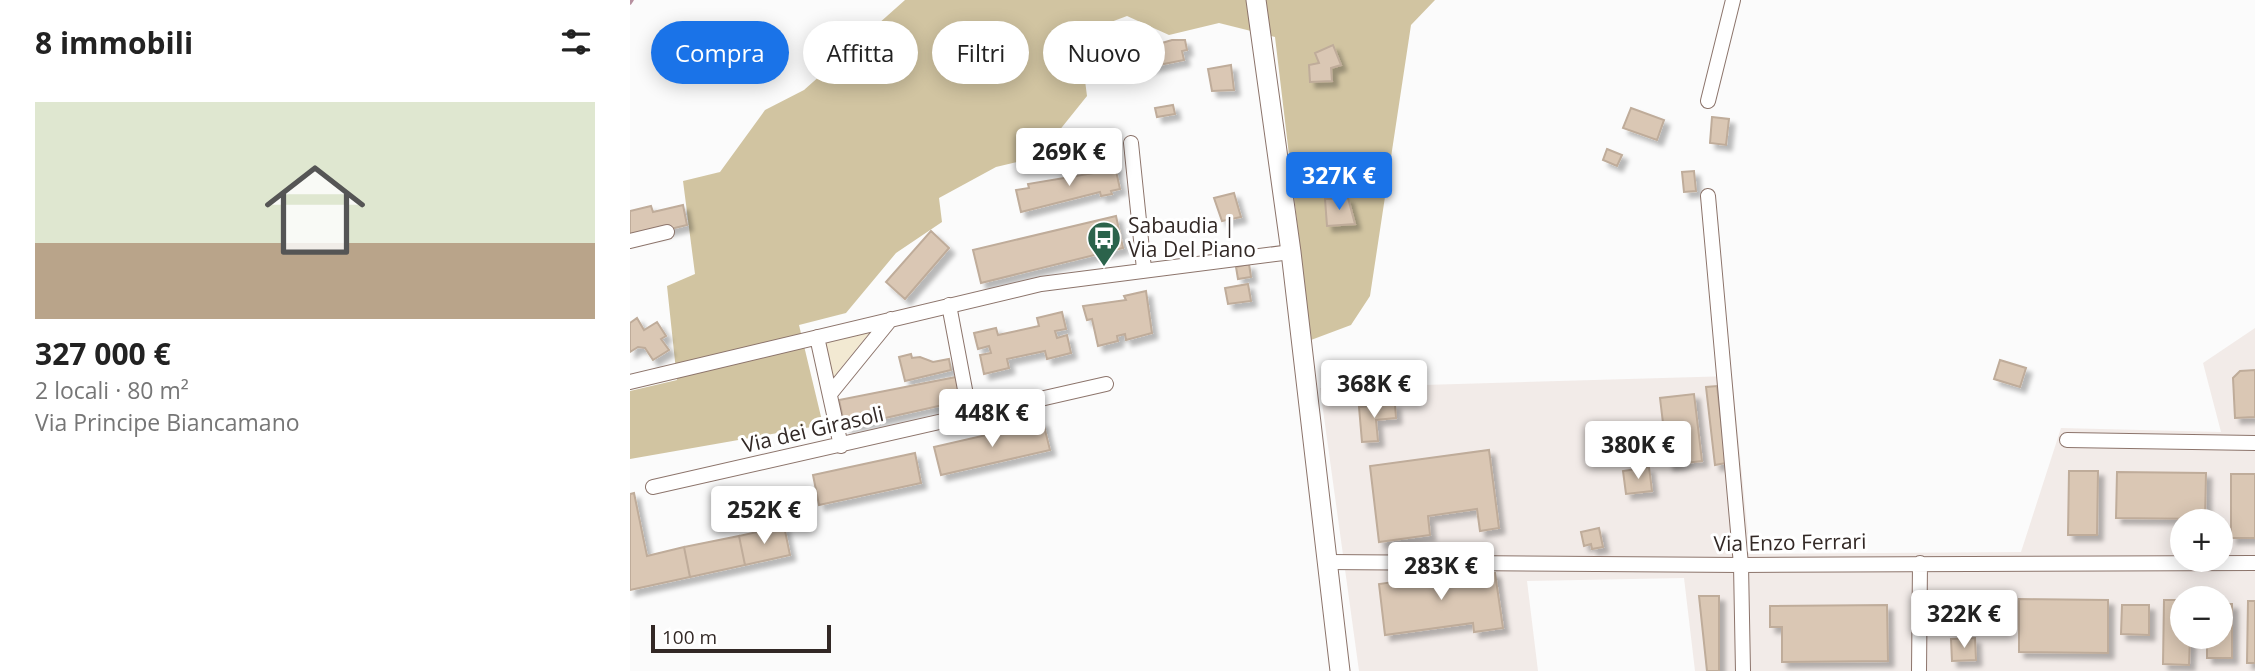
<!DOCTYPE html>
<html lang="it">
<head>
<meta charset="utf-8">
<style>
  :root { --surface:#fff; --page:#f6f6f6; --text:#222; --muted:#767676; --line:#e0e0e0; --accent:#1a73e8 }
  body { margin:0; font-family:"Open Sans",sans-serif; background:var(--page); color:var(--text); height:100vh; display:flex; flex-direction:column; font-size:26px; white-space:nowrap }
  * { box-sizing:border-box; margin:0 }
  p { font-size:23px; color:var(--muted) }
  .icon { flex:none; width:38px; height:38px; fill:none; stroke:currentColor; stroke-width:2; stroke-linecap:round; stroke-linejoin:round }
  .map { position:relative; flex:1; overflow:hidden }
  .sheet { display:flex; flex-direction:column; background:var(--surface); width:630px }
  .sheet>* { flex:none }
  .hud { position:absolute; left:21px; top:21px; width:665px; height:63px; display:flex; gap:14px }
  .fabs { position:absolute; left:1540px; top:509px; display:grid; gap:14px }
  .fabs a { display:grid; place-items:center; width:63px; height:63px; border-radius:50%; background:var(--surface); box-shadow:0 4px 18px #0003; font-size:35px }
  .scale { position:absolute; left:21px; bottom:18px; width:180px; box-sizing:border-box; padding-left:7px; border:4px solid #322825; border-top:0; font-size:19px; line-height:24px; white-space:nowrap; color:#322825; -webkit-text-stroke:5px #fff; paint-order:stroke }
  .price { position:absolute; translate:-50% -60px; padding:0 16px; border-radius:7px; background:#fff; color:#222; font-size:23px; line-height:46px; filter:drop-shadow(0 2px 4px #0008) }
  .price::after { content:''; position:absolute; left:50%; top:42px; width:21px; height:16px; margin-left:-10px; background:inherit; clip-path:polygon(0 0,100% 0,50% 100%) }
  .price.active { background:var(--accent); color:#fff }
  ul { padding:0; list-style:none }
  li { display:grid; align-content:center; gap:14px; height:371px; padding:0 35px }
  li+li { border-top:2px solid var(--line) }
  li span { display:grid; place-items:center; height:217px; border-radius:0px; color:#555 }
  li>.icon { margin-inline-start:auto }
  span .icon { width:126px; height:126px; fill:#fffc; stroke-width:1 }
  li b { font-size:30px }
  h2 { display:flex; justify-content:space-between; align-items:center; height:84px; padding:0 35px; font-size:30px }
  .pill { padding:0 24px; border-radius:32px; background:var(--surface); box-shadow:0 4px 18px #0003; font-size:24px; line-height:63px }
  .pill.active { background:var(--accent); color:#fff }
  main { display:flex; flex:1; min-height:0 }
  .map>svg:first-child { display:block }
  .built { fill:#f2ebe8; fill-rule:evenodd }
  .green { fill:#f2e9d2 }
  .forest { fill:#d1c4a1 }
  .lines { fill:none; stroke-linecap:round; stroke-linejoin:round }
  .stream { stroke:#b791a0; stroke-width:3.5 }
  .building { fill:#dac7b4; stroke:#bfac9a; stroke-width:2; filter:url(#shadow) }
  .street-casing { stroke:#8c746b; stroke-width:16 }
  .secondary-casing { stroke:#8c746b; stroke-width:21 }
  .street { stroke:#fff; stroke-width:14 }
  .secondary { stroke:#fff; stroke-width:19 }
  .labels { text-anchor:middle; stroke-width:6; stroke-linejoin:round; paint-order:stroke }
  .poi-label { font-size:21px; fill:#322825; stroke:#fff; text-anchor:start }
  .street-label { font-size:21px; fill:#322825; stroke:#fff }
</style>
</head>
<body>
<main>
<section class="sheet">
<h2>8 immobili<svg class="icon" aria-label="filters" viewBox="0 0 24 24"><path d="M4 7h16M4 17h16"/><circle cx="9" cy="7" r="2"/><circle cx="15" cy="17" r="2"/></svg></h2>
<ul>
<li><span style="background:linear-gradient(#dfe7d0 65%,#b9a48a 0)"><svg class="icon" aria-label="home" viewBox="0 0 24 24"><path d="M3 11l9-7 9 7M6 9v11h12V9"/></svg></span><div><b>327 000 €</b><p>2 locali · 80 m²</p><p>Via Principe Biancamano</p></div></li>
</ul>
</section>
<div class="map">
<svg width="1625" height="671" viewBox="0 0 1625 671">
  <defs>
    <filter id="shadow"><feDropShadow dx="5.5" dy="5.5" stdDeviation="2" flood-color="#0004"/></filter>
  </defs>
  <rect width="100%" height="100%" fill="#fbfbfb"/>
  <path class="built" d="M 1625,328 L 1625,671 L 1065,671 L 1054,578 L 897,581 L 908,671 L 729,671 L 690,388 L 1102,376 L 1120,554 L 1391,552 L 1431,428 L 1591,432 L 1573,363 ZM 1552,522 L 1591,522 L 1591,560 L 1552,560 ZM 1552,598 L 1591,598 L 1591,637 L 1552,637 Z"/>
  <path class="green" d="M 242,330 L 202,379 L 195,343 Z"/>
  <path class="forest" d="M 275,0 L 805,0 L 781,25 L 740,296 L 721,325 L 681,340 L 645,37 L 589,23 L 539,35 L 497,16 L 449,34 L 457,96 L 408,157 L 366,167 L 309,198 L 312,222 L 266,253 L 216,313 L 169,325 L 193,425 L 0,459 L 0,391 L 47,380 L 37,286 L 65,274 L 53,181 L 90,172 L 135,110 L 174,90 Z"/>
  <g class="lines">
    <path class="stream" d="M 0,3 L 2,0"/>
  </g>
  <path class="building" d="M 542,40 L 555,40 L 557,50 L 552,51 L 554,60 L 514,68 L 508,50 Z
    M 703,45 L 711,65 L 701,68 L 702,81 L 680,82 L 679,65 L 689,63 L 685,53 Z
    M 494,52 L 498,69 L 477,73 L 474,56 Z
    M 601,65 L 604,90 L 582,91 L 578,69 Z
    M 543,105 L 545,114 L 527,117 L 525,108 Z
    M 1001,108 L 1034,120 L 1027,140 L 993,128 Z
    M 1082,117 L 1099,119 L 1096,145 L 1080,143 Z
    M 977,149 L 992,155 L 987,166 L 973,160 Z
    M 478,164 L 478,167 L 485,166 L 490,189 L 481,191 L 482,194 L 471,196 L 470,192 L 391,212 L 386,190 L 399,188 L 398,184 L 464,173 L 462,167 Z
    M 1064,171 L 1066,191 L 1054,192 L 1052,172 Z
    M 604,193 L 611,217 L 592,221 L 584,198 Z
    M 718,198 L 725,224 L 697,226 L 695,199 Z
    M 53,205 L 57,225 L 24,233 L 0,234 L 0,211 L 21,206 L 23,212 Z
    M 486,216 L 493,248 L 351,283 L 343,250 Z
    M 301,231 L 319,248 L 275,299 L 256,282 Z
    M 619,264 L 621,277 L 608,279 L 606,267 Z
    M 618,284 L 621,301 L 598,304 L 595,288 Z
    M 516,291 L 522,333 L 496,340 L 495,334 L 487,336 L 488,341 L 468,346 L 462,319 L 457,320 L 453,306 L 496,300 L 494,296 Z
    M 432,312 L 436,329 L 425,331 L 427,338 L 437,335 L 441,353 L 417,359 L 415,351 L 377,359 L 379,368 L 354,374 L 350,355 L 361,353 L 359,346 L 348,349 L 344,333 L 366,328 L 368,335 L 409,326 L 407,318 Z
    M 7,318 L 14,330 L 27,322 L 36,336 L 31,339 L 39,350 L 23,360 L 15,348 L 8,347 L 0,352 L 0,323 Z
    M 281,354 L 282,358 L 290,357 L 303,362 L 319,359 L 321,370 L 275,381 L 269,357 Z
    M 1370,360 L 1396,368 L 1390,387 L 1364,379 Z
    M 1625,370 L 1625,417 L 1605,418 L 1603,378 L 1610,371 Z
    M 326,377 L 331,401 L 215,427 L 209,400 Z
    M 1087,386 L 1096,463 L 1085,465 L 1076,387 Z
    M 1064,394 L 1072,461 L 1038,465 L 1030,398 Z
    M 765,404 L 766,418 L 746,420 L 748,441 L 732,442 L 729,407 Z
    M 413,422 L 420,450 L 311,475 L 304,447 Z
    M 859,450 L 869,528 L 850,531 L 847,509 L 798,516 L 800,535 L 749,542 L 740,466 Z
    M 285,453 L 291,483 L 189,505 L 183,475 Z
    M 1019,467 L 1022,491 L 996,494 L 993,471 Z
    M 1439,471 L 1468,471 L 1467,535 L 1438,535 Z
    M 1487,472 L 1576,473 L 1575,519 L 1486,518 Z
    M 1601,474 L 1625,474 L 1625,538 L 1601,538 Z
    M 4,493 L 17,556 L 54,547 L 60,577 L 0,590 L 0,494 Z
    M 154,526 L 160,555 L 115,565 L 109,536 Z
    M 969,528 L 973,547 L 962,549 L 961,544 L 954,546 L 951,532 Z
    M 109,536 L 115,565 L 60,577 L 54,547 Z
    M 770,571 L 865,573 L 873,628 L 844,632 L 843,623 L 755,635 L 749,584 L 771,581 Z
    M 1069,596 L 1089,596 L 1089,671 L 1077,671 Z
    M 1331,597 L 1350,597 L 1349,624 L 1319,624 L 1320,599 Z
    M 1389,599 L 1478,600 L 1478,653 L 1389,652 Z
    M 1534,600 L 1552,600 L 1552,637 L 1560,637 L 1559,665 L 1533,664 Z
    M 1618,601 L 1625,601 L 1625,663 L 1617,663 Z
    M 1591,604 L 1602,604 L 1602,658 L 1577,658 L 1577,637 L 1591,637 Z
    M 1257,605 L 1258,661 L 1152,662 L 1152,627 L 1140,627 L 1140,606 Z
    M 1492,605 L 1519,605 L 1519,635 L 1491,634 Z
    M 1345,638 L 1346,660 L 1322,661 L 1321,639 Z"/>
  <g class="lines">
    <g class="street-casing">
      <path id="street" d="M 1078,101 L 1103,0
        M 501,143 L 514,269
        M 1078,196 L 1111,565 L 1113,671
        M 0,241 L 37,232
        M 319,305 L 340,416
        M 187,337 L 211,446
        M 0,382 L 411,284 L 661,252
        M 200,394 L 261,319
        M 1437,440 L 1625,443
        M 23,487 L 476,384
        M 696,562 L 1111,565 L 1625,563
        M 1289,671 L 1290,563"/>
    </g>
    <g class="secondary-casing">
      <path id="secondary" d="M 626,0 L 661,252 L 710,671"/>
    </g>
    <use href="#street" class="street"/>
    <use href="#secondary" class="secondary"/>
  </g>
  <defs>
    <g id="bus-pin" transform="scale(1.75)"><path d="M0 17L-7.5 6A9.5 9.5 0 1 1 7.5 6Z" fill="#2b634b" stroke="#fff"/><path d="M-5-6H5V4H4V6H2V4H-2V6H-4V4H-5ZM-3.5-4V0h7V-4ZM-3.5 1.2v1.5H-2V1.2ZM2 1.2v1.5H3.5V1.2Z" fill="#fff"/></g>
  </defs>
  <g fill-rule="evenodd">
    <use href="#bus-pin" x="474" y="238"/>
  </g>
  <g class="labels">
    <g class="poi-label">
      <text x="498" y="233">Sabaudia |<tspan x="498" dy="24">Via Del Piano</tspan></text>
    </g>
    <g class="street-label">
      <text transform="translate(183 430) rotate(-13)" y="7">Via dei Girasoli</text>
      <text transform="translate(1160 543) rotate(-1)" y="7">Via Enzo Ferrari</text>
    </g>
  </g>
</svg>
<div class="fabs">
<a>+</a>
<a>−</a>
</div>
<div class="scale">100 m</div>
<b class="price" style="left:439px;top:188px">269K €</b>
<b class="price active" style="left:709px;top:212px">327K €</b>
<b class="price" style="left:744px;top:420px">368K €</b>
<b class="price" style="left:362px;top:449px">448K €</b>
<b class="price" style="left:1008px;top:481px">380K €</b>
<b class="price" style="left:134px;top:546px">252K €</b>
<b class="price" style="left:811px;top:602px">283K €</b>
<b class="price" style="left:1334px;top:650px">322K €</b>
<div class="hud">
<a class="pill active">Compra</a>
<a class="pill">Affitta</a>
<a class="pill">Filtri</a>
<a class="pill">Nuovo</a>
</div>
</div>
</main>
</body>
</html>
